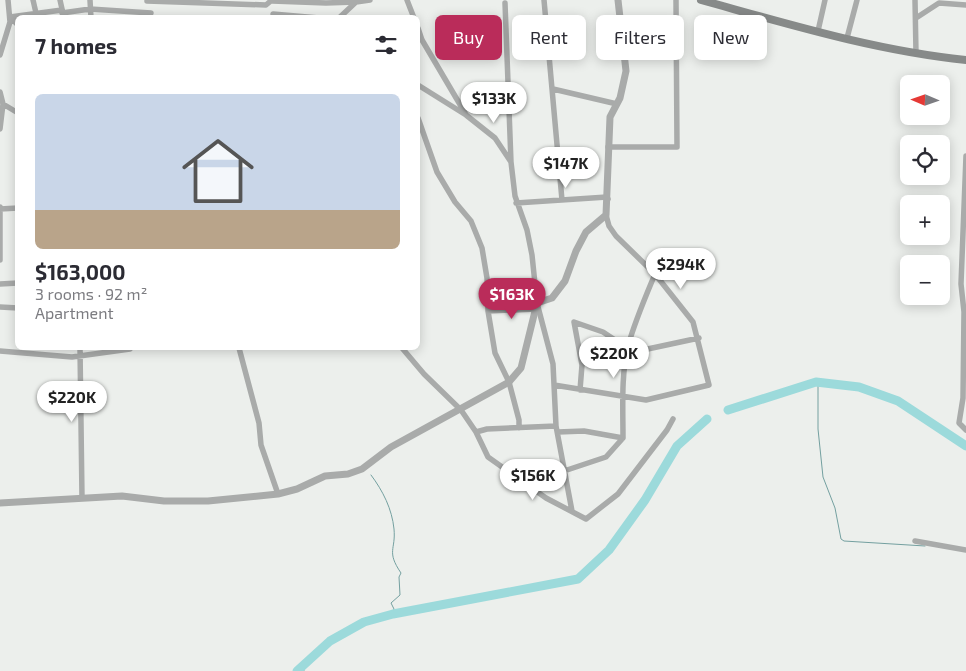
<!DOCTYPE html>
<html lang="en">
<head>
<meta charset="utf-8">
<style>
  :root { --surface:#fff; --page:#f7f7f7; --text:#2b2b33; --muted:#7c7c81; --accent:#ba2c5a }
  body { margin:0; font-family:"Exo 2",sans-serif; background:var(--page); color:var(--text); height:100vh; display:flex; flex-direction:column; font-size:19px; white-space:nowrap }
  * { box-sizing:border-box; margin:0 }
  p { font-size:16px; color:var(--muted) }
  .icon { flex:none; width:28px; height:28px; fill:none; stroke:currentColor; stroke-width:2; stroke-linecap:round; stroke-linejoin:round }
  .map { position:relative; flex:1; overflow:hidden }
  .panel { position:absolute; left:15px; top:15px; width:405px; height:335px; display:flex; flex-direction:column; background:var(--surface); border-radius:8px; box-shadow:0 2px 12px #0003 }
  .panel>* { flex:none }
  .top-card { position:absolute; left:435px; top:15px; width:455px; height:45px; display:flex; gap:10px }
  .needle { width:32px; rotate:272deg }
  .fabs { position:absolute; left:900px; top:75px; display:grid; gap:10px }
  .fabs a { display:grid; place-items:center; width:50px; height:50px; border-radius:8px; background:var(--surface); box-shadow:0 2px 12px #0003; font-size:25px }
  .price { position:absolute; translate:-50% -42px; padding:0 11px; border-radius:18px; background:#fff; color:#222; font-size:16px; line-height:32px; filter:drop-shadow(0 1px 2px #0008) }
  .price::after { content:''; position:absolute; left:50%; top:30px; width:15px; height:11px; margin-left:-8px; background:inherit; clip-path:polygon(0 0,100% 0,50% 100%) }
  .price.on { background:var(--accent); color:#fff }
  ul { padding:0; list-style:none }
  li { display:grid; align-content:center; gap:10px; height:265px; padding:0 20px }
  li span { display:grid; place-items:center; height:155px; border-radius:8px; color:#555 }
  li>.icon { margin-inline-start:auto }
  span .icon { width:90px; height:90px; fill:#fffc; stroke-width:1 }
  li b { font-size:21px }
  h2 { display:flex; justify-content:space-between; align-items:center; height:60px; padding:0 20px; font-size:21px }
  .chip { padding:0 18px; border-radius:8px; background:var(--surface); box-shadow:0 2px 12px #0003; font-size:18px; line-height:45px }
  .chip.on { background:var(--accent); color:#fff }
  .map>svg:first-child { display:block }
  .lines { fill:none; stroke-linecap:round; stroke-linejoin:round }
  .stream { stroke:#74a0a0; stroke-width:1 }
  .river { stroke:#9cdadb; stroke-width:9 }
  .minor { stroke:#a9abaa; stroke-width:5.5 }
  .tertiary { stroke:#a9abaa; stroke-width:7 }
  .secondary { stroke:#878a89; stroke-width:8 }
</style>
</head>
<body>
<div class="map">
<svg width="966" height="671" viewBox="0 0 966 671">
  <rect width="100%" height="100%" fill="#ecefec"/>
  <g class="lines">
    <path class="stream" d="M 818,382 L 818,429 L 823,477 L 835,508 L 841,539 L 844,541 L 925,546
      M 371,475 C 383,491 392,509 394,529 C 396,550 386,551 401,573 L 399,577 L 400,595 L 391,603 L 394,609 L 393,614
      M 303,666 L 304,671"/>
    <path class="river" d="M 728,410 L 816,382 L 859,387 L 898,401 L 966,446
      M 297,671 L 330,641 L 364,622 L 393,614 L 578,579 L 609,550 L 645,500 L 677,446 L 707,419"/>
    <path class="minor" d="M 33,0 L 36,13
      M 60,0 L 64,18
      M 90,0 L 91,18
      M 407,0 L 414,18
      M 544,0 L 562,200
      M 915,0 L 916,53
      M 147,1 L 266,5 L 272,0
      M 272,1 L 326,3 L 356,2
      M 505,3 L 511,162
      M 62,13 L 90,9 L 151,13
      M 273,14 L 319,18
      M 10,17 L 62,10
      M 10,17 L 18,25
      M 339,18 L 356,2 L 370,0
      M 916,18 L 939,3 L 966,5
      M 418,28 L 422,40 L 465,113
      M 818,31 L 825,0
      M 847,38 L 857,0
      M 0,55 L 10,22 L 8,0
      M 418,85 L 466,115 L 495,138 L 511,162 L 515,196 L 527,230 L 532,255 L 537,303 L 553,364 L 556,426 L 572,511
      M 553,89 L 617,104
      M 0,92 L 3,104 L 18,113
      M 418,118 L 437,172 L 455,202 L 471,221 L 482,248 L 487,278 L 488,311 L 495,353 L 509,382 L 519,420 L 519,428
      M 0,129 L 3,104
      M 608,147 L 677,147 L 676,0
      M 966,156 L 961,284 L 964,312 L 963,398 L 959,423 L 966,430
      M 516,203 L 607,197 L 608,199
      M 0,207 L 0,260
      M 0,209 L 18,208
      M 0,284 L 18,283
      M 0,307 L 18,308
      M 488,311 L 535,309
      M 80,348 L 82,498
      M 239,348 L 259,423 L 261,445 L 278,494
      M 402,348 L 424,374 L 461,410 L 476,432 L 488,457 L 546,498 L 586,519 L 618,494 L 667,430 L 673,419
      M 0,351 L 72,357 L 130,349
      M 554,385 L 646,400 L 709,385 L 693,322 L 655,274 L 616,236 L 609,226 L 606,215
      M 580,390 L 582,365 L 574,322 L 603,332 L 627,348 L 643,350 L 699,338
      M 476,432 L 487,429 L 556,426
      M 558,432 L 584,431 L 623,438
      M 564,471 L 606,457 L 623,438 C 623,408 621,375 628,346 C 635,321 645,298 655,274
      M 915,541 L 966,550"/>
    <path class="tertiary" d="M 0,503 L 122,496 L 164,501 L 208,501 L 278,494 L 297,489 L 325,476 L 348,474 L 362,469 L 391,447 L 509,382 L 521,368 L 537,303 L 552,298 L 565,281 L 576,251 L 586,232 L 606,215 L 610,117 L 620,98 L 626,71 L 618,0"/>
    <path class="secondary" d="M 701,0 C 788,24 876,51 966,60"/>
  </g>
</svg>
<div class="fabs">
<a><svg class="needle" viewBox="-14 -14 28 28"><path d="M0-13l5 13h-10z" fill="#e53935"/><path d="M0 13l5-13h-10z" fill="#7c7c81"/></svg></a>
<a><svg class="icon" aria-label="locate" viewBox="0 0 24 24"><circle cx="12" cy="12" r="6"/><path d="M12 2v4M12 18v4M2 12h4M18 12h4"/></svg></a>
<a>+</a>
<a>−</a>
</div>
<b class="price" style="left:494px;top:124px">$133K</b>
<b class="price" style="left:566px;top:189px">$147K</b>
<b class="price" style="left:681px;top:290px">$294K</b>
<b class="price on" style="left:512px;top:320px">$163K</b>
<b class="price" style="left:614px;top:379px">$220K</b>
<b class="price" style="left:72px;top:423px">$220K</b>
<b class="price" style="left:533px;top:501px">$156K</b>
<div class="top-card">
<a class="chip on">Buy</a>
<a class="chip">Rent</a>
<a class="chip">Filters</a>
<a class="chip">New</a>
</div>
<section class="panel">
<h2>7 homes<svg class="icon" aria-label="filters" viewBox="0 0 24 24"><path d="M4 7h16M4 17h16"/><circle cx="9" cy="7" r="2"/><circle cx="15" cy="17" r="2"/></svg></h2>
<ul>
<li><span style="background:linear-gradient(#c9d6e8 75%,#b9a48a 0)"><svg class="icon" aria-label="home" viewBox="0 0 24 24"><path d="M3 11l9-7 9 7M6 9v11h12V9"/></svg></span><div><b>$163,000</b><p>3 rooms · 92 m²</p><p>Apartment</p></div></li>
</ul>
</section>
</div>
</body>
</html>
